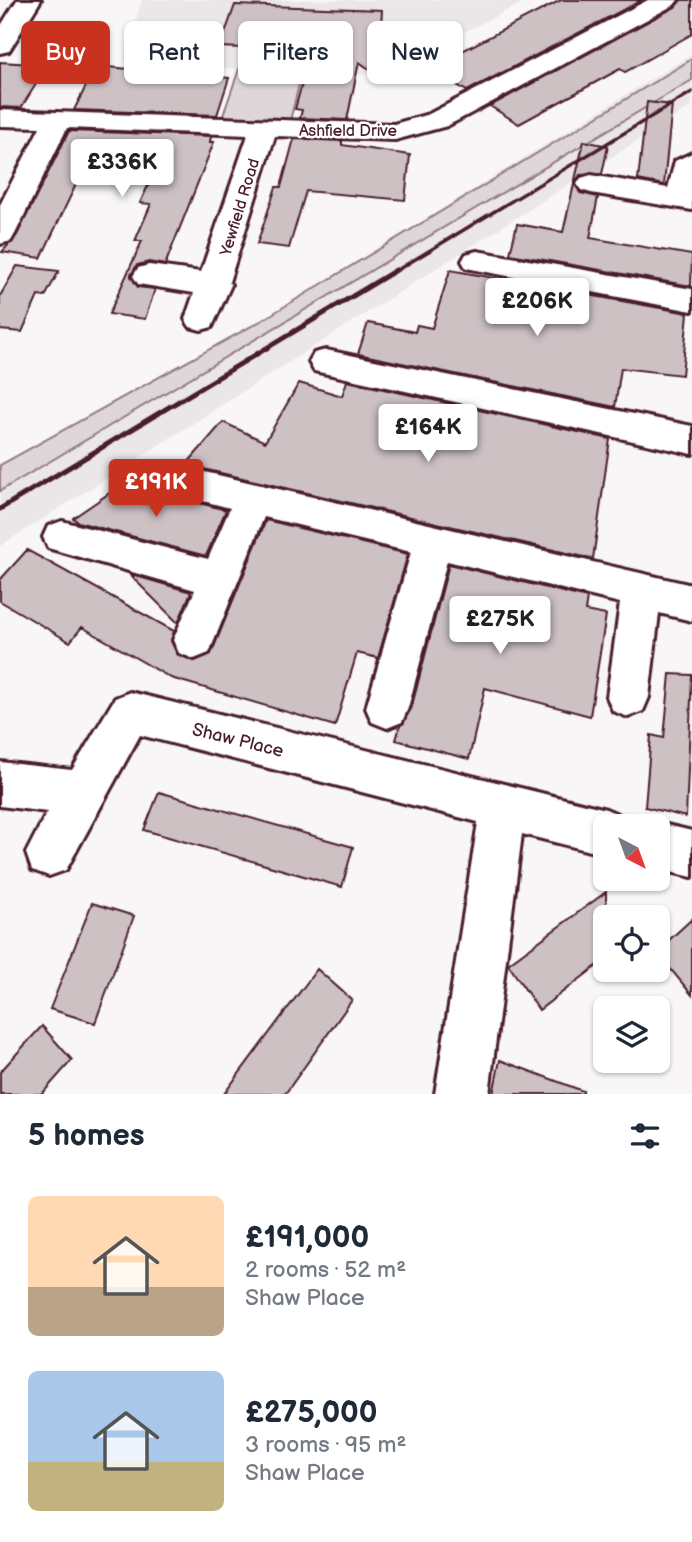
<!DOCTYPE html>
<html lang="en">
<head>
<meta charset="utf-8">
<style>
  :root { --surface:#fff; --page:#f2f2f3; --text:#1f2937; --muted:#747a83; --accent:#c8321e }
  body { margin:0; font-family:"Balsamiq Sans",sans-serif; background:var(--page); color:var(--text); height:100vh; display:flex; flex-direction:column; font-size:26px; white-space:nowrap }
  * { box-sizing:border-box; margin:0 }
  p { font-size:23px; color:var(--muted) }
  .icon { flex:none; width:38px; height:38px; fill:none; stroke:currentColor; stroke-width:2; stroke-linecap:round; stroke-linejoin:round }
  .map { position:relative; height:1094px; overflow:hidden }
  .side { display:flex; flex-direction:column; background:var(--surface); flex:1 }
  .side>* { flex:none }
  .banner { position:absolute; left:21px; top:21px; width:651px; height:63px; display:flex; gap:14px }
  .needle { width:46px; rotate:139deg }
  .fabs { position:absolute; left:593px; top:814px; display:grid; gap:14px }
  .fabs a { display:grid; place-items:center; width:77px; height:77px; border-radius:10px; background:var(--surface); box-shadow:0 2px 5px #0004; font-size:35px }
  .price { position:absolute; translate:-50% -60px; padding:0 16px; border-radius:7px; background:#fff; color:#222; font-size:23px; line-height:46px; filter:drop-shadow(0 2px 4px #0008) }
  .price::after { content:''; position:absolute; left:50%; top:42px; width:21px; height:16px; margin-left:-10px; background:inherit; clip-path:polygon(0 0,100% 0,50% 100%) }
  .price.selected { background:var(--accent); color:#fff }
  ul { padding:0; list-style:none }
  li { display:flex; align-items:center; gap:21px; height:175px; padding:0 28px }
  li span { display:grid; place-items:center; flex:none; width:196px; height:140px; border-radius:10px; color:#555 }
  li>.icon { margin-inline-start:auto }
  span .icon { width:84px; height:84px; fill:#fffc; stroke-width:1 }
  li b { font-size:30px }
  h2 { display:flex; justify-content:space-between; align-items:center; height:84px; padding:0 28px; font-size:30px }
  .chip { padding:0 24px; border-radius:10px; background:var(--surface); box-shadow:0 2px 5px #0004; font-size:24px; line-height:63px }
  .chip.selected { background:var(--accent); color:#fff }
  .map>svg:first-child { display:block }
  .built { fill:#ebe6e8 }
  .green { fill:#ded6d9; stroke:#947a82; stroke-width:2 }
  .building { fill:#cdc1c4; stroke:#4a1f2b; stroke-width:2 }
  .lines { fill:none; stroke-linecap:round; stroke-linejoin:round }
  .minor-casing { stroke:#4a1f2b; stroke-width:6 }
  .minor { fill:#fff; fill-rule:evenodd }
  .rail-far1 { stroke:#4a1f2b; stroke-width:3.5 }
  .rail { stroke:#4a1f2b; stroke-width:5 }
  .labels { text-anchor:middle; stroke-width:5; stroke-linejoin:round; paint-order:stroke }
  .far-street-label { font-size:16px; fill:#4a1f2b; stroke:#fff }
  .street-label { font-size:18px; fill:#4a1f2b; stroke:#fff }
</style>
</head>
<body>
<div class="map">
<svg width="692" height="1094" viewBox="0 0 692 1094">
  <rect width="100%" height="100%" fill="#f8f6f7"/>
  <filter id="ink" filterUnits="userSpaceOnUse"><feTurbulence type="fractalNoise" baseFrequency=".0143" numOctaves="2"/><feDisplacementMap in="SourceGraphic" scale="14" xChannelSelector="R" yChannelSelector="G"/><feConvolveMatrix kernelMatrix="1 2 1 2 8 2 1 2 1" color-interpolation-filters="sRGB"/></filter>
  <g filter="url(#ink)">
    <path class="built" d="M 142,0 L 528,0 L 378,75 L 239,69 L 124,59 Z
      M 692,54 L 692,106 L 0,546 L 0,465 L 259,322 Z"/>
    <path class="green" d="M 692,59 L 692,80 L 0,491 L 0,465 L 259,322 Z
      M 239,69 L 302,72 L 288,129 L 219,127 Z"/>
    <path class="building" d="M 561,0 L 642,0 L 467,91 L 429,68 Z
      M 681,0 L 692,0 L 692,34 L 625,72 L 620,69 L 519,124 L 490,106 L 675,7 Z
      M 235,5 L 382,10 L 378,75 L 359,62 L 347,120 L 300,118 L 302,110 L 295,109 L 311,51 L 220,47 Z
      M 0,62 L 48,65 L 21,108 L 0,107 Z
      M 96,66 L 229,78 L 217,115 L 74,110 Z
      M 647,102 L 672,105 L 664,185 L 638,180 Z
      M 69,131 L 211,136 L 210,142 L 214,142 L 165,265 L 149,262 L 137,265 L 131,275 L 138,287 L 155,289 L 145,319 L 109,314 L 142,241 L 135,241 L 151,204 L 140,203 L 161,158 L 92,151 L 41,258 L 2,252 L 17,235 Z
      M 294,139 L 342,141 L 342,145 L 410,155 L 405,200 L 306,191 L 289,248 L 257,244 L 276,187 L 281,187 Z
      M 584,141 L 608,146 L 602,174 L 580,175 L 575,183 L 580,193 L 598,197 L 590,238 L 692,255 L 691,286 L 510,254 L 517,224 L 563,232 Z
      M 17,266 L 59,271 L 45,297 L 38,296 L 22,332 L 0,330 L 0,296 Z
      M 450,270 L 688,313 L 682,375 L 621,368 L 615,407 L 358,354 L 368,323 L 415,332 L 417,325 L 432,328 Z
      M 347,381 L 610,439 L 593,559 L 186,465 L 223,422 L 265,442 L 299,383 L 342,396 Z
      M 130,479 L 153,502 L 161,493 L 226,510 L 206,556 L 78,522 L 73,518 Z
      M 266,520 L 408,554 L 378,658 L 357,653 L 335,726 L 171,678 L 82,627 L 70,642 L 0,601 L 0,580 L 27,550 L 174,631 L 171,641 L 177,654 L 195,661 L 211,654 Z
      M 449,564 L 587,598 L 585,611 L 606,615 L 590,716 L 485,688 L 469,759 L 396,740 L 400,726 L 411,709 Z
      M 129,574 L 191,592 L 178,623 Z
      M 670,674 L 692,675 L 686,817 L 645,807 L 651,735 L 664,738 Z
      M 159,792 L 353,847 L 342,887 L 144,830 Z
      M 606,892 L 606,959 L 539,1010 L 508,964 Z
      M 92,903 L 134,916 L 95,1023 L 50,1009 Z
      M 692,919 L 692,995 L 658,954 L 658,950 Z
      M 317,969 L 352,1000 L 285,1094 L 224,1094 Z
      M 42,1026 L 72,1060 L 42,1094 L 0,1094 L 0,1072 Z
      M 500,1060 L 583,1091 L 583,1094 L 493,1094 Z"/>
    <g class="lines">
      <g class="minor-casing">
        <path id="minor" d="M 17,0 L 41,0 L 9,51 L 0,53 L 0,27 Z
          M 648,0 L 678,0 L 674,5 L 447,126 L 395,140 L 275,136 L 229,282 L 231,285 L 212,327 L 201,330 L 190,327 L 185,319 L 194,293 L 138,284 L 133,276 L 138,268 L 149,265 L 201,272 L 248,135 L 67,128 L 15,234 L 11,241 L 0,244 L 0,205 L 40,127 L 0,126 L 0,110 L 394,124 L 429,114 Z
          M 692,153 L 692,210 L 591,193 L 581,190 L 577,184 L 581,178 L 591,175 L 668,188 L 675,161 Z
          M 477,251 L 692,289 L 692,311 L 466,268 L 462,261 L 466,254 Z
          M 326,350 L 692,426 L 692,454 L 314,371 L 309,362 L 314,353 Z
          M 166,463 L 692,585 L 692,621 L 659,613 L 649,697 L 643,711 L 628,717 L 613,711 L 607,697 L 620,603 L 447,561 L 408,708 L 402,722 L 387,728 L 372,722 L 366,708 L 411,552 L 264,517 L 209,653 L 194,659 L 179,653 L 173,640 L 195,590 L 48,548 L 43,537 L 48,526 L 62,521 L 208,559 L 230,508 L 153,488 L 148,478 L 153,468 Z
          M 130,692 L 606,809 L 622,816 L 627,826 L 606,826 L 606,855 L 522,834 L 489,1094 L 435,1094 L 478,822 L 140,735 L 66,870 L 49,876 L 32,870 L 26,853 L 47,812 L 0,806 L 0,762 L 72,770 L 115,698 Z
          M 658,823 L 692,831 L 692,877 L 658,869 L 658,826 L 650,826 Z"/>
      </g>
      <use href="#minor" class="minor"/>
      <path class="rail-far1" d="M 394,272 L 692,92"/>
      <path class="rail" d="M 0,509 L 396,270"/>
    </g>
  </g>
  <g class="labels">
    <g class="far-street-label">
      <text x="348" y="136">Ashfield Drive</text>
      <text transform="translate(239 207) rotate(-73)" y="6">Yewfield Road</text>
    </g>
    <g class="street-label">
      <text transform="translate(238 740) rotate(14)" y="6">Shaw Place</text>
    </g>
  </g>
</svg>
<div class="fabs">
<a><svg class="needle" viewBox="-14 -14 28 28"><path d="M0-13l5 13h-10z" fill="#e53935"/><path d="M0 13l5-13h-10z" fill="#747a83"/></svg></a>
<a><svg class="icon" aria-label="locate" viewBox="0 0 24 24"><circle cx="12" cy="12" r="6"/><path d="M12 2v4M12 18v4M2 12h4M18 12h4"/></svg></a>
<a><svg class="icon" aria-label="layers" viewBox="0 0 24 24"><path d="M12 4l9 5-9 5-9-5zM3 14l9 5 9-5"/></svg></a>
</div>
<b class="price" style="left:122px;top:199px">£336K</b>
<b class="price" style="left:537px;top:338px">£206K</b>
<b class="price" style="left:428px;top:464px">£164K</b>
<b class="price selected" style="left:156px;top:519px">£191K</b>
<b class="price" style="left:500px;top:656px">£275K</b>
<div class="banner">
<a class="chip selected">Buy</a>
<a class="chip">Rent</a>
<a class="chip">Filters</a>
<a class="chip">New</a>
</div>
</div>
<section class="side">
<h2>5 homes<svg class="icon" aria-label="filters" viewBox="0 0 24 24"><path d="M4 7h16M4 17h16"/><circle cx="9" cy="7" r="2"/><circle cx="15" cy="17" r="2"/></svg></h2>
<ul>
<li><span style="background:linear-gradient(#ffd9b3 65%,#b9a48a 0)"><svg class="icon" aria-label="home" viewBox="0 0 24 24"><path d="M3 11l9-7 9 7M6 9v11h12V9"/></svg></span><div><b>£191,000</b><p>2 rooms · 52 m²</p><p>Shaw Place</p></div></li>
<li><span style="background:linear-gradient(#a9c7e8 65%,#c2b280 0)"><svg class="icon" aria-label="home" viewBox="0 0 24 24"><path d="M3 11l9-7 9 7M6 9v11h12V9"/></svg></span><div><b>£275,000</b><p>3 rooms · 95 m²</p><p>Shaw Place</p></div></li>
</ul>
</section>
</body>
</html>
